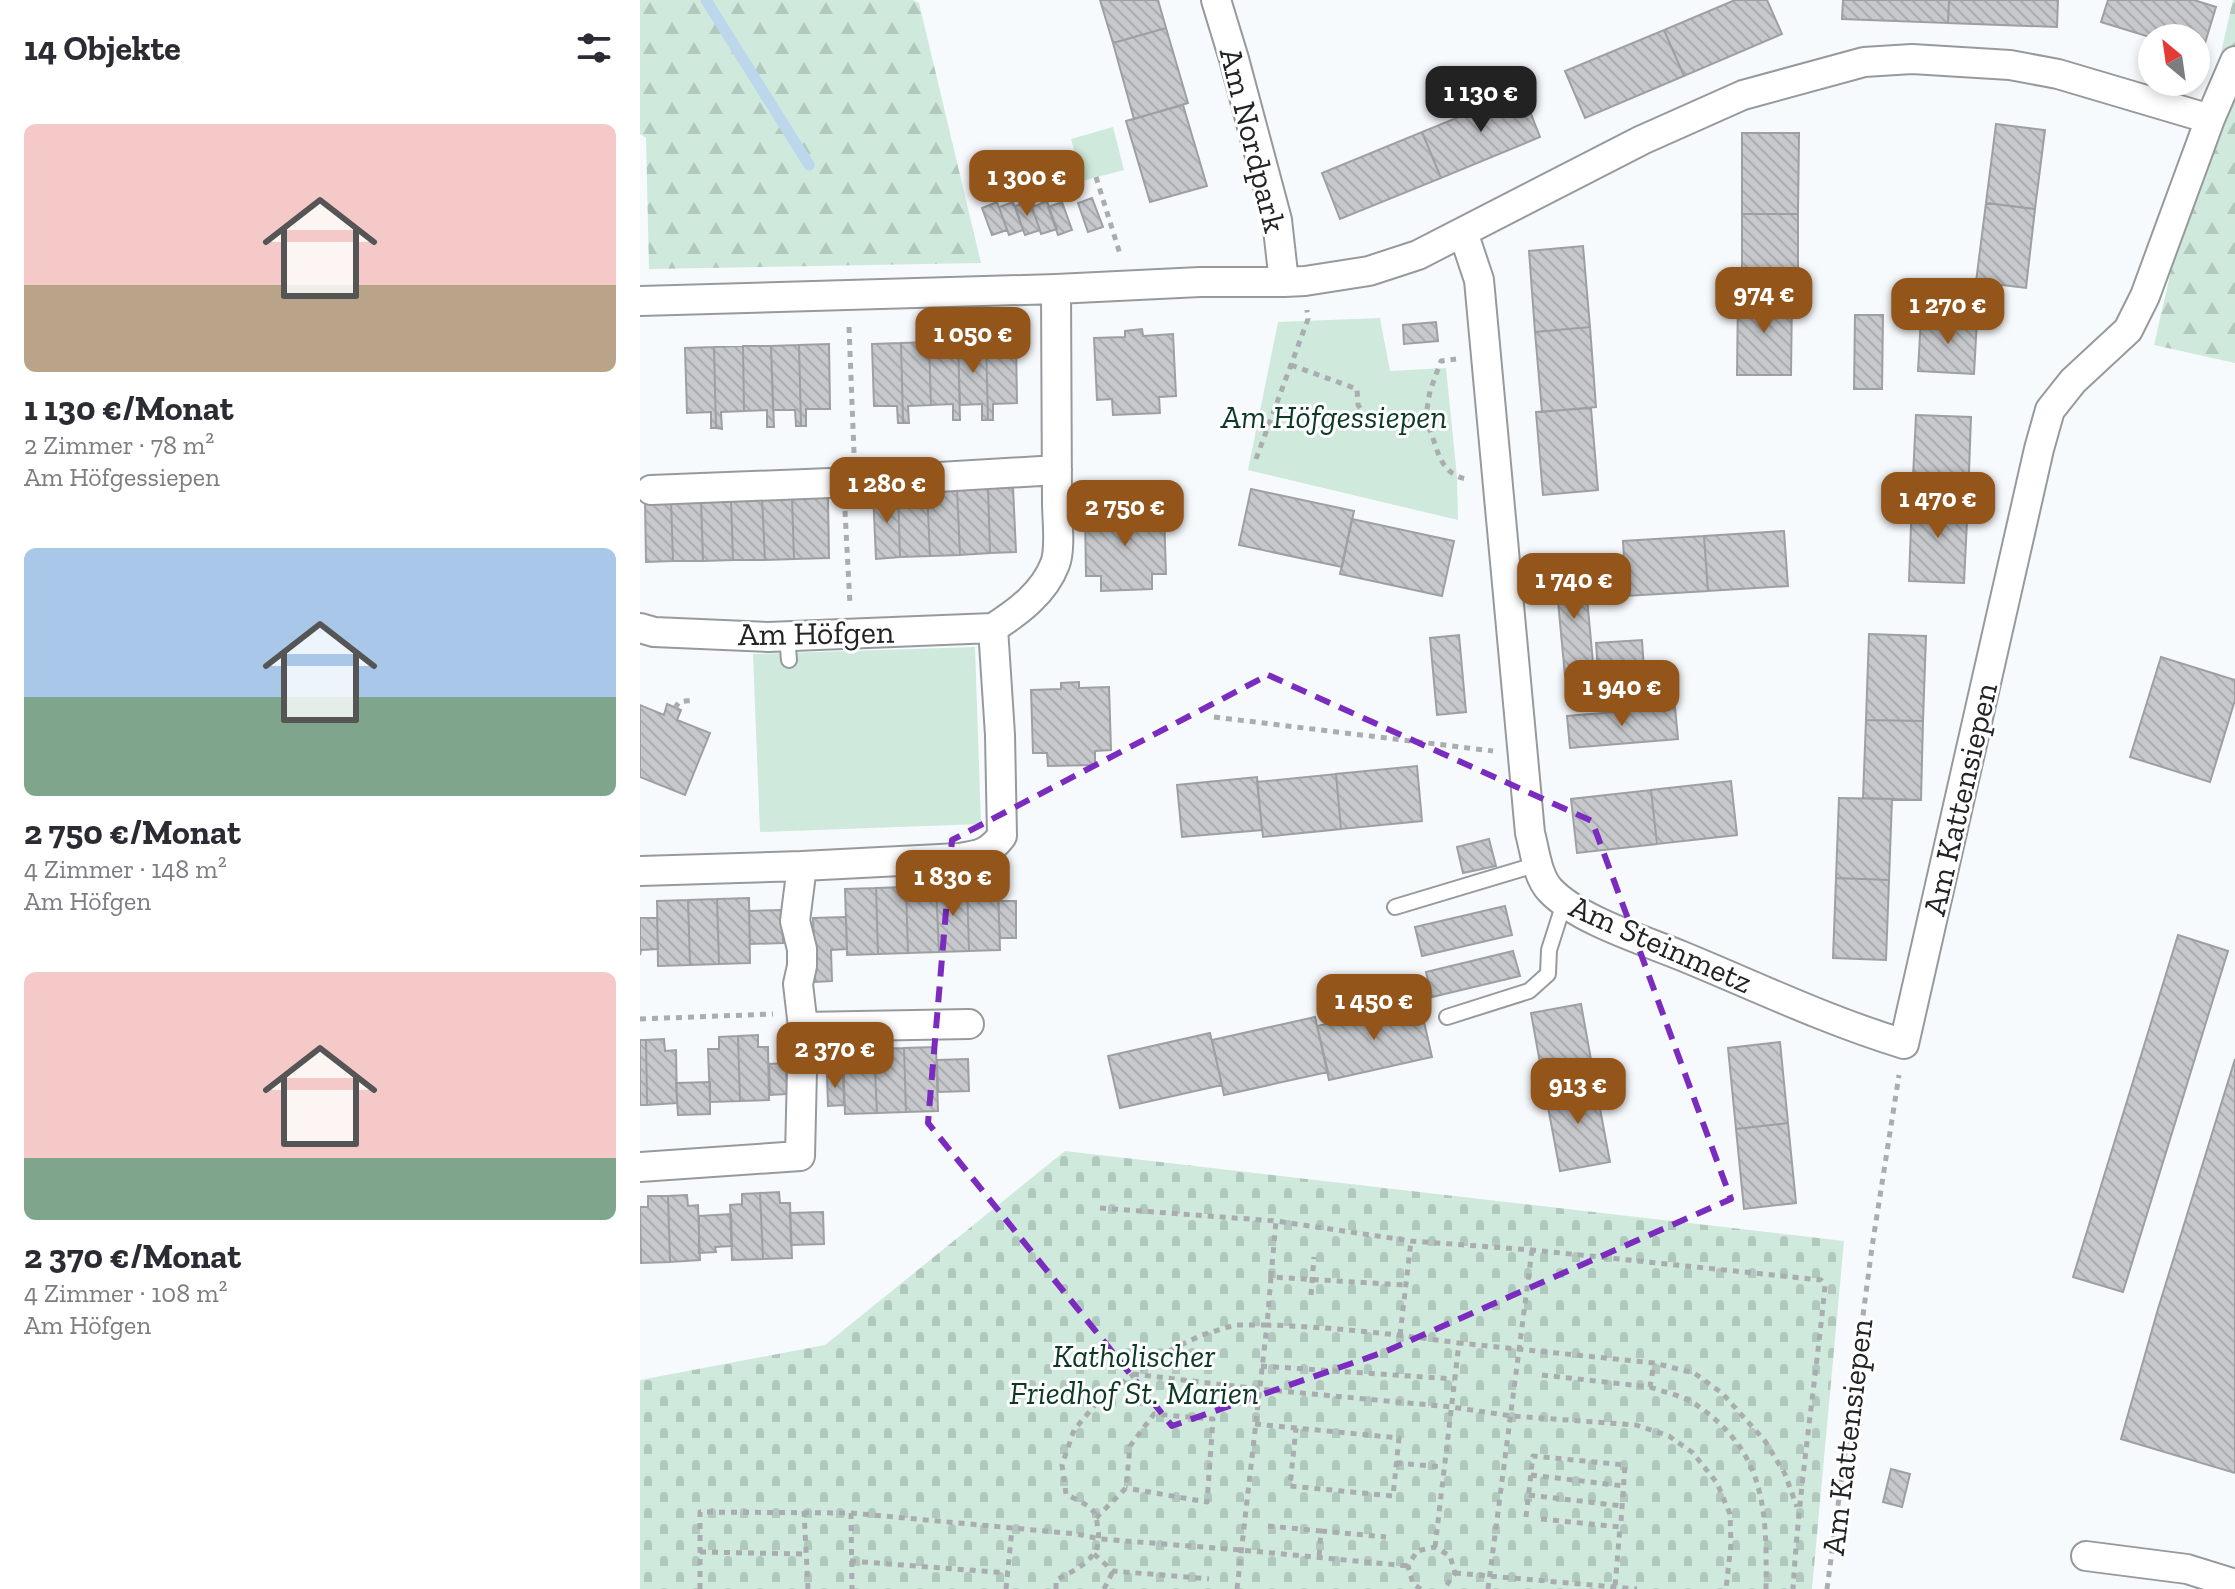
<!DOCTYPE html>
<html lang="de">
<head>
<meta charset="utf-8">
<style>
  :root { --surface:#fff; --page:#f2f2f3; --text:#2b2b33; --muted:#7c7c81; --accent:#93551a }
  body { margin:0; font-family:"Zilla Slab",serif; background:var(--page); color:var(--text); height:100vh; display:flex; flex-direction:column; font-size:30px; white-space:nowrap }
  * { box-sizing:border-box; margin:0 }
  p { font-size:26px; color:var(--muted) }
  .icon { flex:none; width:44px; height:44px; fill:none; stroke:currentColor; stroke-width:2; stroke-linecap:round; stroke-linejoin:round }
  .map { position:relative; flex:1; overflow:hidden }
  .side { display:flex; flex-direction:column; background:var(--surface); width:640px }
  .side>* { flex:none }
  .needle { width:52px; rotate:331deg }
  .controls { position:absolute; left:1498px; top:24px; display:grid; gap:16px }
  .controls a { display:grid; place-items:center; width:72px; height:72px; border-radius:50%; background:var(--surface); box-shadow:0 4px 12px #0003; font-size:40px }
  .price { position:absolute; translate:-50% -68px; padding:0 18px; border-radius:16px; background:var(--accent); color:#fff; font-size:26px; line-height:52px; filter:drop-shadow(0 2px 4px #0008) }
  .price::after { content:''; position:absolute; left:50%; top:48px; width:24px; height:18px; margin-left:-12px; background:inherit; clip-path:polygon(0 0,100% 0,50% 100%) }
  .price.active { background:#222; color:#fff }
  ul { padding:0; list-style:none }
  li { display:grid; align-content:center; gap:16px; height:424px; padding:0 24px }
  li span { display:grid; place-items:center; height:248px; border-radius:12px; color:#555 }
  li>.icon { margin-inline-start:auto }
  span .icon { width:144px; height:144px; fill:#fffc; stroke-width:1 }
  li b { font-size:34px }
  h2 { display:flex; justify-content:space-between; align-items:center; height:96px; padding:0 24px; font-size:34px }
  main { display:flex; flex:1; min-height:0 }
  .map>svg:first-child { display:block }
  .green { fill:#cfe9dc }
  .forest { fill:url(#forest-firs) }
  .cemetery { fill:url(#cemetery-stones) }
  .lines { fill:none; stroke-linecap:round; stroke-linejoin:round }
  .stream { stroke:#bcd6ec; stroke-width:11 }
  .building { fill:url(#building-back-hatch); stroke:#9da0a2; stroke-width:2 }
  .lane-casing { stroke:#979a9c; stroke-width:18 }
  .street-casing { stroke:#979a9c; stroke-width:32 }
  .path { stroke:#aaadaf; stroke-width:5; stroke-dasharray:6 6; stroke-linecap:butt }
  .lane { stroke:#fff; stroke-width:14 }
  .street { stroke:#fff; stroke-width:28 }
  .marked { fill:none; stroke:#7b2cbf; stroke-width:6; stroke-dasharray:16 10; stroke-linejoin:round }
  .labels { text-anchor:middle; stroke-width:6; stroke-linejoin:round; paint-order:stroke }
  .street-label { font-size:32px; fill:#222324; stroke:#fff }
  .park-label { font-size:32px; font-style:italic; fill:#0d3928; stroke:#fff }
</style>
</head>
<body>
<main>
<section class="side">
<h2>14 Objekte<svg class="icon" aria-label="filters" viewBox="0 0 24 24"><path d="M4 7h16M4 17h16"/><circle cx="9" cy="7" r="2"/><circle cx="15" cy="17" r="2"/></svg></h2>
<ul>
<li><span style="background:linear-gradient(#f6c9c9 65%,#b9a48a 0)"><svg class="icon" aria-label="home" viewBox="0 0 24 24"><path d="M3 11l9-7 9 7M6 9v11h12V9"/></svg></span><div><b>1 130 €/Monat</b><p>2 Zimmer · 78 m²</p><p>Am Höfgessiepen</p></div></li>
<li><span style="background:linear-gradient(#a9c7e8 60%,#7fa58c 0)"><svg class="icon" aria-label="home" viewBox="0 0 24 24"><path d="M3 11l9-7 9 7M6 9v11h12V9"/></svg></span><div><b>2 750 €/Monat</b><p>4 Zimmer · 148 m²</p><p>Am Höfgen</p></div></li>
<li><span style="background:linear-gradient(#f6c9c9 75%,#7fa58c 0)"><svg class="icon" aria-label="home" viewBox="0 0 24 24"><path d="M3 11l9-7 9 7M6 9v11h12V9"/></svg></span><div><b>2 370 €/Monat</b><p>4 Zimmer · 108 m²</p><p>Am Höfgen</p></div></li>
</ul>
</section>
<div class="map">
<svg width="1595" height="1589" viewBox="0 0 1595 1589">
  <defs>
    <pattern id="forest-firs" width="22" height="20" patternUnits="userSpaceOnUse" patternTransform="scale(2)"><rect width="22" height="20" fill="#cfe9dc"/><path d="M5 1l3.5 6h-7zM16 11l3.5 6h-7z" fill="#b1c8bd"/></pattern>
    <pattern id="cemetery-stones" width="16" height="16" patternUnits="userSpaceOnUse" patternTransform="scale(2)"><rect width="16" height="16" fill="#cfe9dc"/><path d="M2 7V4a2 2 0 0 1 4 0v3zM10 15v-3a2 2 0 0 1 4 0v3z" fill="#b1c8bd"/></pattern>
    <pattern id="building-back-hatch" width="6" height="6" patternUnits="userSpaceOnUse" patternTransform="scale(2)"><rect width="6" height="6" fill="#c6c8cb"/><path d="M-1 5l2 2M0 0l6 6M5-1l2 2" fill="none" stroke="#aaacae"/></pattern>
  </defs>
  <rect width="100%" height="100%" fill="#f7fafd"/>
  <path class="green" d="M 473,127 L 484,170 L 442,181 L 431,139 Z
    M 740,318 L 750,371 L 806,368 L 817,477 L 818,520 L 608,470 L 638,322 Z
    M 335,647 L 341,824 L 120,832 L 113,654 Z"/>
  <path class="forest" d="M 0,0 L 273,0 L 279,3 L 341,263 L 9,269 L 6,138 L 0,134 Z
    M 1593,0 L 1595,0 L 1595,363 L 1514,345 Z"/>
  <path class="cemetery" d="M 425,1151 L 1204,1241 L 1172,1589 L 0,1589 L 0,1380 L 185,1345 Z"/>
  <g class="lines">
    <path class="stream" d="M 66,0 L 169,165"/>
  </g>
  <path class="building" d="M 460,0 L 518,0 L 526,28 L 473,43 Z
    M 1095,0 L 1127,0 L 1142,34 L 1044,76 L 1024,30 Z
    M 1203,0 L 1309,0 L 1308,23 L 1202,19 Z
    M 1309,0 L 1418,0 L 1417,27 L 1308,23 Z
    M 1468,0 L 1554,0 L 1576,7 L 1562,53 L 1556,51 L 1556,38 L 1513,38 L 1461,22 Z
    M 526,28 L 548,103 L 494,119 L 473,43 Z
    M 1024,30 L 1044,76 L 945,118 L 925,71 Z
    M 882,91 L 900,137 L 801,178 L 782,132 Z
    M 543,105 L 567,186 L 510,202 L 486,121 Z
    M 1356,124 L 1405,130 L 1395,209 L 1346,203 Z
    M 782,132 L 801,178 L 700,219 L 682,173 Z
    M 1102,133 L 1159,133 L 1158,214 L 1102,214 Z
    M 452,198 L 463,227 L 448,232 L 438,203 Z
    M 407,201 L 417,229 L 401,234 L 392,207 Z
    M 357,202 L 367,230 L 352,235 L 342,208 Z
    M 373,202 L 383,230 L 369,235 L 359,207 Z
    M 390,202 L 400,230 L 385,235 L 375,206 Z
    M 422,202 L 432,230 L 418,235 L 408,207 Z
    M 1346,203 L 1395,209 L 1386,288 L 1336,282 Z
    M 1102,214 L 1158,214 L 1158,295 L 1102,295 Z
    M 943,246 L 950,327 L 895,332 L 889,251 Z
    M 1098,295 L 1152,295 L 1151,375 L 1097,375 Z
    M 1215,315 L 1243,315 L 1242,389 L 1214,389 Z
    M 1281,317 L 1337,320 L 1334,374 L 1278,371 Z
    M 796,322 L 798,341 L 764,344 L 763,325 Z
    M 950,327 L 956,407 L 902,412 L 895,332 Z
    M 502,329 L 503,336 L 533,334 L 536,396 L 519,397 L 520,413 L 473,415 L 472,399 L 457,400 L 454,338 L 485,337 L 485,331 Z
    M 376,340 L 377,403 L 353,404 L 353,420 L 348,420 L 346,341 Z
    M 346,341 L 348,420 L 342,420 L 342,404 L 320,405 L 318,342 Z
    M 289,342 L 318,342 L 320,420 L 313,420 L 313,404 L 291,405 Z
    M 289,342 L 291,405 L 268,406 L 269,423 L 263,423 L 261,343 Z
    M 261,343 L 263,423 L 258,423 L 257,406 L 234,406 L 232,344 Z
    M 189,344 L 190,409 L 166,409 L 166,426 L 161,426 L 159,345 Z
    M 159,345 L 161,426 L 156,426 L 155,410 L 133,410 L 131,346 Z
    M 103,346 L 131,346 L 134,427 L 127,427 L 127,410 L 104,411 Z
    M 103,346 L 104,411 L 81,412 L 82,429 L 76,428 L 74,347 Z
    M 74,347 L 76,428 L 71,428 L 71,412 L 47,413 L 45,348 Z
    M 951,408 L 958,490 L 903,495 L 896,412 Z
    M 1276,415 L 1331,417 L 1328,500 L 1272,498 Z
    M 373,487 L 376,552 L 350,553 L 348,488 Z
    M 348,488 L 350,553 L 320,555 L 317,489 Z
    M 317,489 L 320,555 L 290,556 L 287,490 Z
    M 611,489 L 714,511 L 702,567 L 599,545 Z
    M 287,490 L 290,556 L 260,557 L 258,491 Z
    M 258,491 L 260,557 L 236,559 L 233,492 Z
    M 188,497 L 189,558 L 154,559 L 152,498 Z
    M 122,498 L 125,560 L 93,560 L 91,499 Z
    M 122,498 L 152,498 L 154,559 L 125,560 Z
    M 1272,498 L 1328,500 L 1324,583 L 1269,581 Z
    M 91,499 L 93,560 L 63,561 L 61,500 Z
    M 31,500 L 33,561 L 6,562 L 5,501 Z
    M 31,500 L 61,500 L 63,561 L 33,561 Z
    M 493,504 L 493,512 L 524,511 L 526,574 L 512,574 L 512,589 L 461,591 L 461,576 L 446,576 L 445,513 L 474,513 L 474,505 Z
    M 712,519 L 814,541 L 802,596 L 700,574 Z
    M 1144,531 L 1148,586 L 1068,591 L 1064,536 Z
    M 1064,536 L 1068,591 L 986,596 L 983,541 Z
    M 944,566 L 954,673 L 925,676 L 915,569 Z
    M 1229,634 L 1286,636 L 1283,721 L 1226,720 Z
    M 819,635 L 826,712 L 797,715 L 790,638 Z
    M 1002,640 L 1004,669 L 958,673 L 956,643 Z
    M 1521,657 L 1595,680 L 1595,700 L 1570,782 L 1490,757 Z
    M 439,682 L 439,688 L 469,687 L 471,750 L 455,751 L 455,765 L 408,766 L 407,753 L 393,753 L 391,690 L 421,689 L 421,683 Z
    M 27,704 L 41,710 L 37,720 L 70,733 L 45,795 L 0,777 L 0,705 L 24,715 Z
    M 1035,707 L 1038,739 L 930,748 L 927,716 Z
    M 1226,720 L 1283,721 L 1281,800 L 1223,798 Z
    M 777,766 L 782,821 L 701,829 L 696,774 Z
    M 696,774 L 701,829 L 623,837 L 617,782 Z
    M 617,777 L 622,830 L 542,837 L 537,785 Z
    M 1091,781 L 1097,835 L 1017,844 L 1011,790 Z
    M 1011,790 L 1017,844 L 937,853 L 931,799 Z
    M 1199,798 L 1252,799 L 1249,880 L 1196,878 Z
    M 849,839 L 856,866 L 823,873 L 817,847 Z
    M 1196,878 L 1249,880 L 1246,960 L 1193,958 Z
    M 358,884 L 360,950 L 329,951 L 327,885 Z
    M 327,885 L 329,951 L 299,952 L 296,886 Z
    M 296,886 L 299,952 L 268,953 L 266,887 Z
    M 266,887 L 268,953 L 238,954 L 236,888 Z
    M 236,888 L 238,954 L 207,955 L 205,889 Z
    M 109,898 L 110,963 L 79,964 L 77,899 Z
    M 77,899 L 79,964 L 50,965 L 48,900 Z
    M 48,900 L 50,965 L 18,966 L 17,901 Z
    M 358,901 L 376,901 L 376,938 L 360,938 Z
    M 865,906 L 872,935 L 782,956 L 775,927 Z
    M 142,910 L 143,943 L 110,944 L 109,911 Z
    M 206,917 L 207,949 L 191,950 L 192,981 L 175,982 L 173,918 Z
    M 0,918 L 17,918 L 18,949 L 1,950 L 0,955 Z
    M 1538,935 L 1588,951 L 1483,1292 L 1433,1277 Z
    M 873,951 L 880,976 L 792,997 L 786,972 Z
    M 780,1004 L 792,1057 L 689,1080 L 677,1026 Z
    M 941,1004 L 955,1082 L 905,1091 L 891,1013 Z
    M 675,1017 L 688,1072 L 584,1095 L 572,1040 Z
    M 570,1033 L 582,1085 L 480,1108 L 468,1056 Z
    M 118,1035 L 118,1047 L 128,1047 L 129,1100 L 100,1101 L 98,1036 Z
    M 98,1036 L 100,1101 L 70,1102 L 68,1049 L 79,1049 L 79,1037 Z
    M 24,1039 L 25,1051 L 36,1050 L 37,1103 L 7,1105 L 6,1040 Z
    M 0,1040 L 6,1040 L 7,1105 L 0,1105 Z
    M 1140,1042 L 1148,1123 L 1096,1129 L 1088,1048 Z
    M 296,1047 L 298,1111 L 266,1112 L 264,1048 Z
    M 264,1048 L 266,1112 L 237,1113 L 234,1049 Z
    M 234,1049 L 237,1113 L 205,1114 L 203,1050 Z
    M 328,1059 L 329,1091 L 298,1092 L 297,1060 Z
    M 1595,1059 L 1595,1473 L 1481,1439 L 1518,1309 Z
    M 146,1063 L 147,1094 L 130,1095 L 129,1064 Z
    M 187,1074 L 203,1074 L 204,1105 L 188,1106 Z
    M 70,1082 L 70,1114 L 38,1115 L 36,1083 Z
    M 955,1082 L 970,1162 L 920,1171 L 905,1091 Z
    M 1148,1123 L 1156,1203 L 1104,1209 L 1096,1129 Z
    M 139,1192 L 140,1203 L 150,1203 L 152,1258 L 123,1259 L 120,1193 Z
    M 120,1193 L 123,1259 L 92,1260 L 90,1205 L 102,1204 L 102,1194 Z
    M 47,1195 L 48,1206 L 58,1205 L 60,1260 L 30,1262 L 28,1196 Z
    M 8,1196 L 28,1196 L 30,1262 L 1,1263 L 0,1207 L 8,1207 Z
    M 183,1212 L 184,1244 L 151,1245 L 150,1213 Z
    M 91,1214 L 92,1246 L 75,1247 L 76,1252 L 59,1253 L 59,1216 Z
    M 1251,1469 L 1270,1474 L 1262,1507 L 1243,1502 Z"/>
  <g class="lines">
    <g class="lane-casing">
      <path id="lane" d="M 147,636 L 149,660
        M 755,907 L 898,864
        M 807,1017 L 889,991 L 908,974 L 909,950 L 924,903"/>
    </g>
    <g class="street-casing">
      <path id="street" d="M 576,0 L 594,59 L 637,220 L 644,282
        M 823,232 L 839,280 L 890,833 C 895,851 897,876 910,890 C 938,920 1003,940 1042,956 C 1115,986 1188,1021 1264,1044 L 1399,449 L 1410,410 L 1433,381 L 1488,330 L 1505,296 L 1570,119 L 1595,61
        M 0,301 L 416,289 L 560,282 L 644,282 L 665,281 L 729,271 L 778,255 L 1002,140 L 1103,95 L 1224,62 L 1272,59 L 1370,65 L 1418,74 L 1570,119
        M 11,490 L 215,482 L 417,470
        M 0,628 L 14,632 L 128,637 L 353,628
        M 0,871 L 162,866
        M 163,1027 L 329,1024
        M 0,1167 L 160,1156 L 163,1027 L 158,984 L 162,966 L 162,949 L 155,921 L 162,866 L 319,858 C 340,855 349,853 362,836 L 360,735 L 353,628 C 378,612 404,593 415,564 C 421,549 417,519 417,503 C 417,431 416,360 416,289
        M 1446,1556 L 1547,1569 L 1595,1584"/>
    </g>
    <path class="path" d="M 456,177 L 480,254
      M 209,327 L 214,453
      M 651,365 L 717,389 L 718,405 L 729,420 C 748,425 766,415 785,421 C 799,443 795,472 826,479
      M 785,421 L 790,391 L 801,361 L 816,359
      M 616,459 L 668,319 L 667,310
      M 205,511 L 210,605
      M 35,708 L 39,702 L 53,700
      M 574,717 L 853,751
      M 0,1019 L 133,1014
      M 460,1208 L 636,1221
      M 631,1277 L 636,1221 L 771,1241 L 892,1250 L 1181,1280 L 1185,1286 C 1175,1387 1159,1488 1153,1589
      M 671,1295 L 674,1257
      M 760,1335 L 771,1241
      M 621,1366 L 814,1379
      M 493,1374 L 619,1389 L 811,1407 L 872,1416 L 996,1425 L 1029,1436 L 1053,1453 L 1077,1483 L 1090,1514 L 1091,1544 L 1086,1589
      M 902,1375 L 1010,1387 L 1014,1363
      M 1010,1387 C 1023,1392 1040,1395 1052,1402 C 1126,1450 1127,1509 1126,1589
      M 615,1424 L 759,1438 L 753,1496 L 650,1486 L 656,1428
      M 756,1463 L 804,1467
      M 891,1475 L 984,1486
      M 889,1495 L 982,1506
      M 164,1511 L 168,1589
      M 211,1513 L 212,1589
      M 886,1517 L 893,1456 L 985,1465 L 981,1522
      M 456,1518 L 486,1488 L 490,1446 L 514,1414 L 573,1419 L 567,1502 L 486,1488
      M 901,1519 L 980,1527 L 975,1587
      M 628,1526 L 681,1531 L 679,1558
      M 681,1531 L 746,1537
      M 795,1547 L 819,1343 L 1014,1363 L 1054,1373 L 1082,1393 L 1125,1441 L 1145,1474 L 1157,1507
      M 60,1552 L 166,1554
      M 454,1554 L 473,1571 L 569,1579
      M 210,1561 L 368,1573
      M 815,1573 L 997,1589
      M 60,1589 L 60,1512 L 211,1513 L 437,1534 L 460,1539 L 601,1550 L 768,1566
      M 366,1589 L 372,1529
      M 416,1589 L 416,1580 C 437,1569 463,1558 458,1530 C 457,1524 457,1516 453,1511 C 448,1504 434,1499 426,1494 L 422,1465 L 434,1430 L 460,1399 L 522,1354 L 562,1335 L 595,1325 L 627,1325 L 631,1277 L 765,1285
      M 464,1589 L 473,1571
      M 597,1589 L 627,1325 C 691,1327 755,1334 819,1343
      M 781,1589 L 773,1584 L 768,1566 L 777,1551 L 795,1547 L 810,1556 L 815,1573 L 804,1589
      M 848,1589 L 892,1250
      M 1187,1589 L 1232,1247 L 1259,1075"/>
    <use href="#lane" class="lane"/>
    <use href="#street" class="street"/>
  </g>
  <path class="marked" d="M 628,675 L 952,821 L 1091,1199 L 744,1352 L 532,1426 L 288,1123 L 312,840 Z"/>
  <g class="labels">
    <g class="street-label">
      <text transform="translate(613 140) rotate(76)" y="11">Am Nordpark</text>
      <text transform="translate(176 633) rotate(-1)" y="11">Am Höfgen</text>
      <text transform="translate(1320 799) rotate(-77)" y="11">Am Kattensiepen</text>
      <text transform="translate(1021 944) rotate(24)" y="11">Am Steinmetz</text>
      <text transform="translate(1207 1437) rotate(-83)" y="11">Am Kattensiepen</text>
    </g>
    <g class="park-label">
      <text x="694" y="428">Am Höfgessiepen</text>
      <text x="494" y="1367">Katholischer<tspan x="494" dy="37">Friedhof St. Marien</tspan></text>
    </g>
  </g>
</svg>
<div class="controls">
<a><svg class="needle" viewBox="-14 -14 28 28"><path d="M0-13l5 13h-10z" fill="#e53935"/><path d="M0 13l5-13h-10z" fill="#7c7c81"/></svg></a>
</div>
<b class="price active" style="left:841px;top:134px">1 130 €</b>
<b class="price" style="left:387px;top:218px">1 300 €</b>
<b class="price" style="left:1124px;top:335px">974 €</b>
<b class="price" style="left:1308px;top:346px">1 270 €</b>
<b class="price" style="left:333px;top:375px">1 050 €</b>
<b class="price" style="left:247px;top:525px">1 280 €</b>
<b class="price" style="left:1298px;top:540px">1 470 €</b>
<b class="price" style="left:485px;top:548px">2 750 €</b>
<b class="price" style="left:934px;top:621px">1 740 €</b>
<b class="price" style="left:982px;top:728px">1 940 €</b>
<b class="price" style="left:313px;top:918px">1 830 €</b>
<b class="price" style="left:734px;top:1042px">1 450 €</b>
<b class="price" style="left:195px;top:1090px">2 370 €</b>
<b class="price" style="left:938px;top:1126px">913 €</b>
</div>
</main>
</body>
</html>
